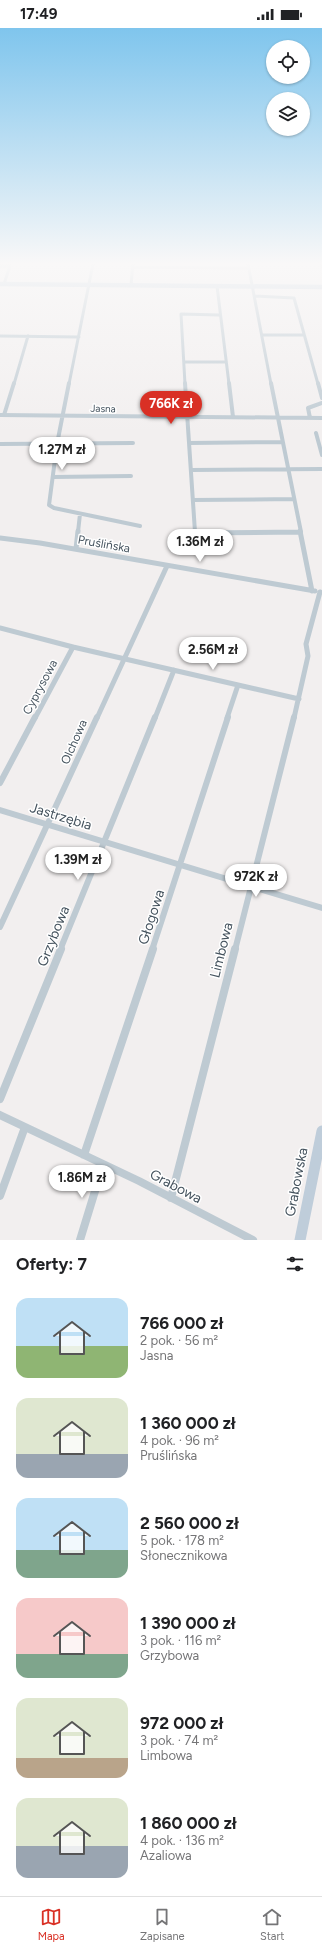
<!DOCTYPE html>
<html lang="pl">
<head>
<meta charset="utf-8">
<style>
  :root { --surface:#fff; --page:#f6f6f6; --text:#202124; --muted:#757577; --line:#e0e0e0; --accent:#d93025 }
  body { margin:0; font-family:Figtree,sans-serif; background:var(--page); color:var(--text); height:100vh; display:flex; flex-direction:column; font-size:15px; white-space:nowrap }
  * { box-sizing:border-box; margin:0 }
  p { font-size:13px; color:var(--muted) }
  .icon { flex:none; width:22px; height:22px; fill:none; stroke:currentColor; stroke-width:2; stroke-linecap:round; stroke-linejoin:round }
  .map { position:relative; height:1212px; overflow:hidden }
  .sheet { display:flex; flex-direction:column; background:var(--surface); flex:1 }
  .sheet>* { flex:none }
  .fabs { position:absolute; left:266px; top:12px; display:grid; gap:8px }
  .fabs a { display:grid; place-items:center; width:44px; height:44px; border-radius:50%; background:var(--surface); box-shadow:0 1px 3px #0004; font-size:20px }
  .price { position:absolute; translate:-50% -34px; padding:0 9px; border-radius:14px; background:#fff; color:#222; font-size:13px; line-height:26px; filter:drop-shadow(0 1px 2px #0008) }
  .price::after { content:''; position:absolute; left:50%; top:24px; width:12px; height:9px; margin-left:-6px; background:inherit; clip-path:polygon(0 0,100% 0,50% 100%) }
  .price.on { background:var(--accent); color:#fff }
  ul { padding:0; list-style:none }
  li { display:flex; align-items:center; gap:12px; height:100px; padding:0 16px }
  li span { display:grid; place-items:center; flex:none; width:112px; height:80px; border-radius:12px; color:#555 }
  li>.icon { margin-inline-start:auto }
  span .icon { width:48px; height:48px; fill:#fffc; stroke-width:1 }
  li b { font-size:17px }
  h2 { display:flex; justify-content:space-between; align-items:center; height:48px; padding:0 16px; font-size:17px }
  .status { display:flex; justify-content:space-between; align-items:center; height:28px; padding:0 20px; background:var(--surface); direction:ltr }
  .status svg { height:11px; fill:currentColor }
  .dock { display:flex; justify-content:space-around; align-items:center; height:56px; border-top:1px solid var(--line); background:var(--surface); font-size:11px; color:var(--muted) }
  .dock a { display:grid; justify-items:center; gap:2px }
  .dock .on { color:var(--accent) }
  .map>svg:first-child { display:block }
  .lines { fill:none; stroke-linecap:round; stroke-linejoin:round }
  .street-far4 { stroke:#becad2; stroke-width:3 }
  .street-far3 { stroke:#becad2; stroke-width:4 }
  .street-far2 { stroke:#becad2; stroke-width:5 }
  .street-far1 { stroke:#becad2; stroke-width:6 }
  .street { stroke:#becad2; stroke-width:8 }
  .secondary-far1 { stroke:#bfcdda; stroke-width:4.5 }
  .secondary { stroke:#bfcdda; stroke-width:11 }
  .labels { text-anchor:middle; stroke-width:3; stroke-linejoin:round; paint-order:stroke }
  .far-street-label { font-size:10px; fill:#45535e; stroke:#fff }
  .street-label { font-size:12px; fill:#45535e; stroke:#fff }
  .near-street-label { font-size:14px; fill:#45535e; stroke:#fff }
</style>
</head>
<body>
<div class="status"><b>17:49</b><svg viewBox="0 0 49 12"><path d="M0 12V9h3v3zM5 12V6h3v6zM10 12V3h3v9zM15 12V0h3v12zM26 1h20v11H26zM47 4h2v5h-2z"/></svg></div>
<div class="map">
<svg width="322" height="1212" viewBox="0 0 322 1212">
  <rect width="100%" height="100%" fill="#f2efef"/>
  <g class="lines">
    <path class="street-far4" d="M 248,236 L 271,356
      M 321,236 L 322,239
      M 0,238 L 10,238 L 4,256
      M 132,239 L 249,240
      M 131,257 L 133,236
      M 217,258 L 229,356
      M 255,268 L 294,270 L 318,356
      M 263,307 L 304,307
      M 0,308 L 79,309
      M 184,334 L 225,334
      M 14,356 L 28,308
      M 69,356 L 93,236
      M 185,356 L 181,286 L 219,287"/>
    <path class="street-far3" d="M 69,355 L 57,416 L 49,477 L 54,480 L 140,498
      M 185,355 L 195,504
      M 229,355 L 233,389
      M 271,355 L 301,504
      M 318,355 L 322,370
      M 0,387 L 322,390
      M 4,387 L 14,355
      M 310,390 L 308,380 L 322,375
      M 316,405 L 322,427
      M 189,415 L 283,414
      M 0,416 L 133,415
      M 191,442 L 322,441
      M 53,449 L 131,448
      M 193,472 L 294,471
      M 78,504 L 80,486
      M 272,504 L 300,504"/>
    <path class="street-far2" d="M 195,503 L 195,505 L 300,504
      M 300,503 L 312,563
      M 0,510 L 40,515 L 315,563
      M 76,521 L 78,503
      M 0,600 L 73,619
      M 35,690 L 73,619 L 299,671
      M 97,690 L 167,538
      M 155,690 L 174,642
      M 227,690 L 238,657
      M 294,690 L 308,628 L 306,616 L 320,564"/>
    <path class="street-far1" d="M 0,755 L 35,689
      M 0,782 L 322,880
      M 0,899 L 97,689
      M 60,922 L 155,689
      M 152,922 L 228,689
      M 235,922 L 294,689"/>
    <path class="street" d="M 0,1071 L 61,921
      M 0,1087 L 139,1153 L 253,1212
      M 84,1127 L 153,921
      M 0,1168 L 25,1099
      M 171,1170 L 235,921
      M 80,1212 L 103,1137"/>
    <path class="secondary-far1" d="M 0,256 L 322,259"/>
    <path class="secondary" d="M 300,1212 L 322,1103"/>
  </g>
  <linearGradient id="sky" x2="0" y2="1"><stop stop-color="#7fc5ed"/><stop offset="0.58" stop-color="#f9f8f8"/><stop offset="1" stop-color="#f9f8f8" stop-opacity="0"/></linearGradient>
  <rect width="322" height="406" fill="url(#sky)"/>
  <g class="labels">
    <g class="far-street-label">
      <text transform="translate(103 380) rotate(1)" y="4">Jasna</text>
    </g>
    <g class="street-label">
      <text transform="translate(104 516) rotate(10)" y="4">Pruślińska</text>
      <text transform="translate(40 659) rotate(-62)" y="4">Cyprysowa</text>
      <text transform="translate(74 714) rotate(-66)" y="4">Olchowa</text>
    </g>
    <g class="near-street-label">
      <text transform="translate(61 788) rotate(17)" y="5">Jastrzębia</text>
      <text transform="translate(151 889) rotate(-72)" y="5">Głogowa</text>
      <text transform="translate(53 908) rotate(-68)" y="5">Grzybowa</text>
      <text transform="translate(221 922) rotate(-76)" y="5">Limbowa</text>
      <text transform="translate(296 1154) rotate(-79)" y="5">Grabowska</text>
      <text transform="translate(176 1158) rotate(28)" y="5">Grabowa</text>
    </g>
  </g>
</svg>
<div class="fabs">
<a><svg class="icon" aria-label="locate" viewBox="0 0 24 24"><circle cx="12" cy="12" r="6"/><path d="M12 2v4M12 18v4M2 12h4M18 12h4"/></svg></a>
<a><svg class="icon" aria-label="layers" viewBox="0 0 24 24"><path d="M12 4l9 5-9 5-9-5zM3 14l9 5 9-5"/></svg></a>
</div>
<b class="price on" style="left:171px;top:397px">766K zł</b>
<b class="price" style="left:62px;top:443px">1.27M zł</b>
<b class="price" style="left:200px;top:535px">1.36M zł</b>
<b class="price" style="left:213px;top:643px">2.56M zł</b>
<b class="price" style="left:78px;top:853px">1.39M zł</b>
<b class="price" style="left:256px;top:870px">972K zł</b>
<b class="price" style="left:82px;top:1171px">1.86M zł</b>
</div>
<section class="sheet">
<h2>Oferty: 7<svg class="icon" aria-label="filters" viewBox="0 0 24 24"><path d="M4 7h16M4 17h16"/><circle cx="9" cy="7" r="2"/><circle cx="15" cy="17" r="2"/></svg></h2>
<ul>
<li><span style="background:linear-gradient(#bfe0f5 60%,#8fb573 0)"><svg class="icon" aria-label="home" viewBox="0 0 24 24"><path d="M3 11l9-7 9 7M6 9v11h12V9"/></svg></span><div><b>766 000 zł</b><p>2 pok. · 56 m²</p><p>Jasna</p></div></li>
<li><span style="background:linear-gradient(#dfe7d0 70%,#9aa5b1 0)"><svg class="icon" aria-label="home" viewBox="0 0 24 24"><path d="M3 11l9-7 9 7M6 9v11h12V9"/></svg></span><div><b>1 360 000 zł</b><p>4 pok. · 96 m²</p><p>Pruślińska</p></div></li>
<li><span style="background:linear-gradient(#bfe0f5 65%,#7fa58c 0)"><svg class="icon" aria-label="home" viewBox="0 0 24 24"><path d="M3 11l9-7 9 7M6 9v11h12V9"/></svg></span><div><b>2 560 000 zł</b><p>5 pok. · 178 m²</p><p>Słonecznikowa</p></div></li>
<li><span style="background:linear-gradient(#f6c9c9 70%,#7fa58c 0)"><svg class="icon" aria-label="home" viewBox="0 0 24 24"><path d="M3 11l9-7 9 7M6 9v11h12V9"/></svg></span><div><b>1 390 000 zł</b><p>3 pok. · 116 m²</p><p>Grzybowa</p></div></li>
<li><span style="background:linear-gradient(#dfe7d0 75%,#b9a48a 0)"><svg class="icon" aria-label="home" viewBox="0 0 24 24"><path d="M3 11l9-7 9 7M6 9v11h12V9"/></svg></span><div><b>972 000 zł</b><p>3 pok. · 74 m²</p><p>Limbowa</p></div></li>
<li><span style="background:linear-gradient(#dfe7d0 60%,#9aa5b1 0)"><svg class="icon" aria-label="home" viewBox="0 0 24 24"><path d="M3 11l9-7 9 7M6 9v11h12V9"/></svg></span><div><b>1 860 000 zł</b><p>4 pok. · 136 m²</p><p>Azaliowa</p></div></li>
</ul>
</section>
<nav class="dock">
<a class="on"><svg class="icon" aria-label="map" viewBox="0 0 24 24"><path d="M3 6l6-2 6 2 6-2v14l-6 2-6-2-6 2zM9 4v14M15 6v14"/></svg>Mapa</a>
<a><svg class="icon" aria-label="saved" viewBox="0 0 24 24"><path d="M7 4h10v16l-5-4-5 4z"/></svg>Zapisane</a>
<a><svg class="icon" aria-label="home" viewBox="0 0 24 24"><path d="M3 11l9-7 9 7M6 9v11h12V9"/></svg>Start</a>
</nav>
</body>
</html>
